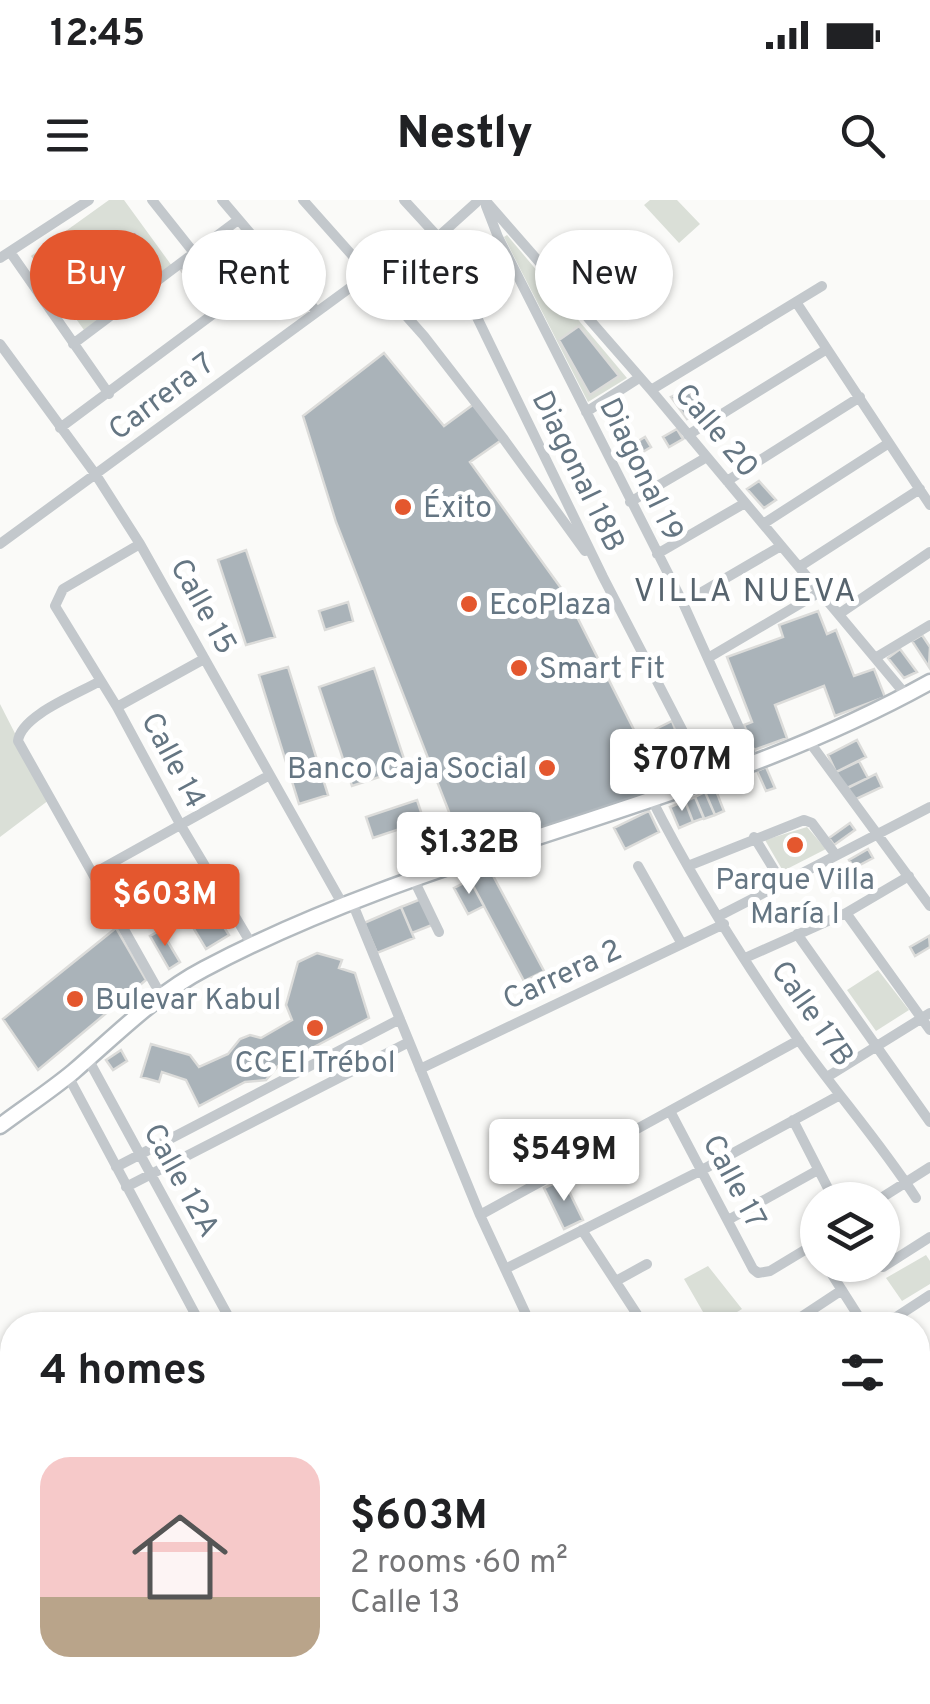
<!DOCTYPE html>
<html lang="en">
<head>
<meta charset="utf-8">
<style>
  :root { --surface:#fff; --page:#f2f2f2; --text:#202124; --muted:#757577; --line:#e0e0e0; --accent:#e4572e }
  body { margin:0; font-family:Overpass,sans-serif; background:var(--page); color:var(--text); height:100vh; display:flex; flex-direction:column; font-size:38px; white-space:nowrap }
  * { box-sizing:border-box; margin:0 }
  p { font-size:32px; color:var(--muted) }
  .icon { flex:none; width:55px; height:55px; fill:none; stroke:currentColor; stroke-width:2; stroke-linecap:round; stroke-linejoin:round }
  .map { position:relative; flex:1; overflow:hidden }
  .drawer { position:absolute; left:0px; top:1112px; width:930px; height:392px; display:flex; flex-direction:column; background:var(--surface); border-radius:40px 40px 0 0; box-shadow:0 2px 8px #0004 }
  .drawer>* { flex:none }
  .hud { position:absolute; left:30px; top:30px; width:870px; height:90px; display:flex; gap:20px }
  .fabs { position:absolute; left:800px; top:982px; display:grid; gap:20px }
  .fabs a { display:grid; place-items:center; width:100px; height:100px; border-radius:50%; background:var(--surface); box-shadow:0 2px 8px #0004; font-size:50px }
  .price { position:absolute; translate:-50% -85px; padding:0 22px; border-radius:10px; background:#fff; color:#222; font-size:32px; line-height:65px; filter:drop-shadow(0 2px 5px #0008) }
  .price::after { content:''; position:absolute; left:50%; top:60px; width:30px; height:22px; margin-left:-15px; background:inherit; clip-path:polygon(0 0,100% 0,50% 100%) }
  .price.active { background:var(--accent); color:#fff }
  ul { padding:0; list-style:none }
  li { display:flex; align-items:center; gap:30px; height:250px; padding:0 40px }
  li+li { border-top:2px solid var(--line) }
  li span { display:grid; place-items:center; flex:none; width:280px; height:200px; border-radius:30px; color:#555 }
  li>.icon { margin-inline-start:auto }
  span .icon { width:120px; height:120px; fill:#fffc; stroke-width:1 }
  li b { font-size:42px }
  h2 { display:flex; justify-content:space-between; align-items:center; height:120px; padding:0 40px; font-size:42px }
  .chip { padding:0 35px; border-radius:45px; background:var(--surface); box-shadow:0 2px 8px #0004; font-size:35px; line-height:90px }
  .chip.active { background:var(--accent); color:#fff }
  .status { display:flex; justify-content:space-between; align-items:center; height:70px; padding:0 50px; background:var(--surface); direction:ltr }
  .status svg { height:28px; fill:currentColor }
  header { display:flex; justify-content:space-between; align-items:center; height:130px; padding:0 40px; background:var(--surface); font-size:45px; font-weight:800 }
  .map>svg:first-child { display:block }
  .green { fill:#dadfd7 }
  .building { fill:#aab3b9; stroke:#dcdcda; stroke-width:2.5 }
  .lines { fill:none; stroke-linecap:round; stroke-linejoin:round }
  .secondary-casing { stroke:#b3babf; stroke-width:19 }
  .minor { stroke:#c3c8cc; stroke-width:10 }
  .secondary { stroke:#fff; stroke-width:14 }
  .poi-dot { fill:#e4572e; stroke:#fff; stroke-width:4 }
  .labels { text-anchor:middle; stroke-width:10; stroke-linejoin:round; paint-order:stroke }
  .street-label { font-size:30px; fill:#657683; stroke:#fff }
  .poi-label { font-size:30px; fill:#657683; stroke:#fff; text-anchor:start }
  .neighbourhood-label { font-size:32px; letter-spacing:2.5px; fill:#57646e; stroke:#fff }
</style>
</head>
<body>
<div class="status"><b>12:45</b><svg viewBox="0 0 49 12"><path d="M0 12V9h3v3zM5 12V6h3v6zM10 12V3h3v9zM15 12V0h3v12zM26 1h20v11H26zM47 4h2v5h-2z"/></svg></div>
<header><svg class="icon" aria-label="menu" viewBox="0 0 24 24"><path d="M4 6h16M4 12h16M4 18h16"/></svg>Nestly<svg class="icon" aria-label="search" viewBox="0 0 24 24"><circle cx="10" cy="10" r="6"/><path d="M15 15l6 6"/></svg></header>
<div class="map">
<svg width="930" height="1504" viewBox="0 0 930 1504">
  <rect width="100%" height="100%" fill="#fafaf8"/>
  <path class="green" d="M 109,0 L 124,0 L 172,66 L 84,130 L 31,56 Z
    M 650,0 L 677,0 L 700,24 L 679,43 L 644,5 Z
    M 507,35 L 627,178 L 588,202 L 504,37 Z
    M 0,504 L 49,600 L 0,637 Z
    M 807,627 L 826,649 L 783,671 L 765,640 Z
    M 878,770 L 909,810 L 876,831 L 847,790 Z
    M 926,1055 L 930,1061 L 930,1084 L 902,1101 L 886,1078 Z
    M 708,1066 L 742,1109 L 716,1125 L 682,1125 L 703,1112 L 684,1079 Z
    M 12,1444 L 12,1492 L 279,1492 L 279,1504 L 0,1504 L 0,1479 Z"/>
  <path class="building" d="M 135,31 L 159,62 L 106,101 L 82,70 Z
    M 186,60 L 199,76 L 190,82 L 178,66 Z
    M 579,126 L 619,176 L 590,195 L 559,140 Z
    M 384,153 L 444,226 L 474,204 L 503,239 L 470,262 L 566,395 L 638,538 L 632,562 L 651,598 L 463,659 L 456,630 L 336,322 L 303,216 Z
    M 687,189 L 702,208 L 687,219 L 671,197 Z
    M 677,229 L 683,239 L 669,247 L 663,237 Z
    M 645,237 L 651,247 L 636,256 L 630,246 Z
    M 759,281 L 776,300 L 764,308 L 747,289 Z
    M 246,350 L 275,437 L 246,445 L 218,360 Z
    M 348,402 L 353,421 L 325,430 L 319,411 Z
    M 818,411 L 827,434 L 836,430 L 854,476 L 874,469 L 885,497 L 835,516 L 824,486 L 775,505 L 787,538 L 754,550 L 744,525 L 752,522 L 727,457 L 783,437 L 779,425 Z
    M 922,435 L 930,447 L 929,467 L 912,441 Z
    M 900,449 L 917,472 L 904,478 L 888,458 Z
    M 288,467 L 328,595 L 299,604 L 259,475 Z
    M 374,468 L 407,568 L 352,586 L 319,487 Z
    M 672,521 L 687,561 L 649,574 L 632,562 L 638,538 Z
    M 857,540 L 866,557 L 836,572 L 828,555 Z
    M 859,561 L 868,578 L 845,589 L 836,572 Z
    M 766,567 L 775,588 L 766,591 L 757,571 Z
    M 876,574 L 882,587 L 854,600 L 848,588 Z
    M 715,588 L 724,611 L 715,615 L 705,592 Z
    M 705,592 L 715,615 L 704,619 L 695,597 Z
    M 695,597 L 704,618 L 693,622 L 685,601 Z
    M 417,600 L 424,621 L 373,638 L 366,617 Z
    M 685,601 L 693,622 L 679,628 L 670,607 Z
    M 649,611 L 659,632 L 625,649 L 614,628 Z
    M 850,623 L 855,630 L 834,645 L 829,638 Z
    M 868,649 L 873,658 L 854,668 L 849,660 Z
    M 490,670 L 544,771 L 524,781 L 470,680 Z
    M 470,680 L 484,706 L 468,714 L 454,688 Z
    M 421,699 L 432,725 L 412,733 L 401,707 Z
    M 401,707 L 414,738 L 377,753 L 364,723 Z
    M 214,711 L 229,735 L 206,749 L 191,724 Z
    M 116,728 L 146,780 L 38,870 L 3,819 Z
    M 161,730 L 180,762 L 169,769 L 150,736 Z
    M 929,736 L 930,747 L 915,756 L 910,747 Z
    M 317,753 L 342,760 L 339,768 L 355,773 L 369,818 L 278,866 L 266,880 L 245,882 L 199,906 L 186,880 L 162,872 L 159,882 L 141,877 L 151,844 L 190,855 L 199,867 L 228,854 L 240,839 L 250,835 L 261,838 L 292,820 L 286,805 L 298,762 Z
    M 121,850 L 127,861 L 113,870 L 106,860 Z
    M 563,979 L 583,1020 L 564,1029 L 544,988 Z"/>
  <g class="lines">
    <g class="secondary-casing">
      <path id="secondary" d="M 0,926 C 24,908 50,891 73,872 C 115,836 156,794 204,769 C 435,646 702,609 930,482"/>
    </g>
    <path class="minor" d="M 152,0 L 195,54
      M 222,0 L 317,112
      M 303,0 L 424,136 L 503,238 L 585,351
      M 404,0 L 438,37 L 603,377 L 707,578
      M 485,0 L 651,190 L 906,495
      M 486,6 L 498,37 L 683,403 L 754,561
      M 438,37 L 479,0
      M 10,52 L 109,194
      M 0,58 L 89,0
      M 796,102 L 930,305
      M 0,144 L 96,275 L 140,344 L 343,705
      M 73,144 L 238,20
      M 651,190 L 822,86
      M 586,212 L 639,178
      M 60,228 L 279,65
      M 688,235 L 827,149
      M 727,281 L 860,197
      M 630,302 L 707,257
      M 763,324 L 889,243
      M 0,344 L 351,87
      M 140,344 L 63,389 L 55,406 L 117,507 L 180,624 L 252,745
      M 657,354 L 745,303
      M 799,367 L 920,289
      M 683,403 L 781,346
      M 839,414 L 930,352
      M 708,458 L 820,392
      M 875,458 L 930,425
      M 100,481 C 78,494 21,515 18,541 L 162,797
      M 117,507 L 204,459
      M 808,540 L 930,706
      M 651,598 C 693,681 744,762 798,839 C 836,893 880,942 916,998
      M 754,637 L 781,681
      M 638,666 L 682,744
      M 688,666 L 804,620 L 812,623 L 835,654
      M 94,673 L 268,576
      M 414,680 L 439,732
      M 352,702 L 480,1015 L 531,1125
      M 846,713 L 930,830
      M 719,716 L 930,607
      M 797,734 L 930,922
      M 745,758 L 846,713 L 909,676
      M 88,859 L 233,1125
      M 420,869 L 724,724
      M 68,876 L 201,1125
      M 827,877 L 930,813
      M 670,911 L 753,1069 L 758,1073 L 770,1071 L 818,1042
      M 793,920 L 834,1000
      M 116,967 L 400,819
      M 126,987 L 409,842
      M 878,1000 L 930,967
      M 480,1015 L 799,840
      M 728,1020 L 818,970
      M 582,1030 L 644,1125
      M 826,1065 L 864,1125
      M 883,1067 L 930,1037
      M 505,1069 L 702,970 L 840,895
      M 616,1081 L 647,1064
      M 789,1125 L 842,1090
      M 884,1125 L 930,1095
      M 918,1211 L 928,1228
      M 918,1281 L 930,1301
      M 0,1306 L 12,1324
      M 0,1345 L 12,1364
      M 0,1435 L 12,1418
      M 293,1492 L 294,1504
      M 399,1492 L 405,1504
      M 425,1492 L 431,1504
      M 716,1492 L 722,1504
      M 572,1504 L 593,1492"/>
    <use href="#secondary" class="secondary"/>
  </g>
  <g class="poi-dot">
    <circle cx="403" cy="307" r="10"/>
    <circle cx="469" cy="404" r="10"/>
    <circle cx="519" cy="468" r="10"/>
    <circle cx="547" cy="568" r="10"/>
    <circle cx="795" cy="645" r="10"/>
    <circle cx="75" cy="799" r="10"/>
    <circle cx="315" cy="828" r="10"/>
  </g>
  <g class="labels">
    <g class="street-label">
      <text transform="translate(161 196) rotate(-37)" y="10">Carrera 7</text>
      <text transform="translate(717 230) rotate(50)" y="10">Calle 20</text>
      <text transform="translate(642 269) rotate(64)" y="10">Diagonal 19</text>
      <text transform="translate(579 271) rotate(64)" y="10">Diagonal 18B</text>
      <text transform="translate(204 406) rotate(61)" y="10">Calle 15</text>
      <text transform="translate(174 560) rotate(62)" y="10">Calle 14</text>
      <text transform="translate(562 774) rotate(-25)" y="10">Carrera 2</text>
      <text transform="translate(813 813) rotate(55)" y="10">Calle 17B</text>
      <text transform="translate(182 980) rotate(61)" y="10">Calle 12A</text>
      <text transform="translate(735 981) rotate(62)" y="10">Calle 17</text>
    </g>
    <g class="poi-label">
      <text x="423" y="317">Éxito</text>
      <text x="489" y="414">EcoPlaza</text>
      <text x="539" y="478">Smart Fit</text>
      <text x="527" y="578" text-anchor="end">Banco Caja Social</text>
      <text x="795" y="689" text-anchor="middle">Parque Villa<tspan x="795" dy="34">María I</tspan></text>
      <text x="95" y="809">Bulevar Kabul</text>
      <text x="315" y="872" text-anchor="middle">CC El Trébol</text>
    </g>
    <g class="neighbourhood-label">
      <text x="746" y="401">VILLA NUEVA</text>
    </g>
  </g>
</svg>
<div class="fabs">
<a><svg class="icon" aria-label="layers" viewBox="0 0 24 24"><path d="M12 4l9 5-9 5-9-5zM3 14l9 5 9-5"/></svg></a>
</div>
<b class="price" style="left:682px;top:614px">$707M</b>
<b class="price" style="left:469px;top:697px">$1.32B</b>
<b class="price active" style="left:165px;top:749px">$603M</b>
<b class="price" style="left:564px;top:1004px">$549M</b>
<div class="hud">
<a class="chip active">Buy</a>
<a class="chip">Rent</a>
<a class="chip">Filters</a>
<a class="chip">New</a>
</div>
<section class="drawer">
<h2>4 homes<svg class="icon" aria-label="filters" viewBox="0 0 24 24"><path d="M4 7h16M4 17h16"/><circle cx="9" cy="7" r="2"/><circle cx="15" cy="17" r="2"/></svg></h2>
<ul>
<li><span style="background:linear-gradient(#f6c9c9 70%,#b9a48a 0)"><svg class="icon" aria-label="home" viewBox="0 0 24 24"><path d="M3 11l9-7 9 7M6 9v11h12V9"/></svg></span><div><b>$603M</b><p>2 rooms · 60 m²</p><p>Calle 13</p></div></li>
</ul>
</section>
</div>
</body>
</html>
